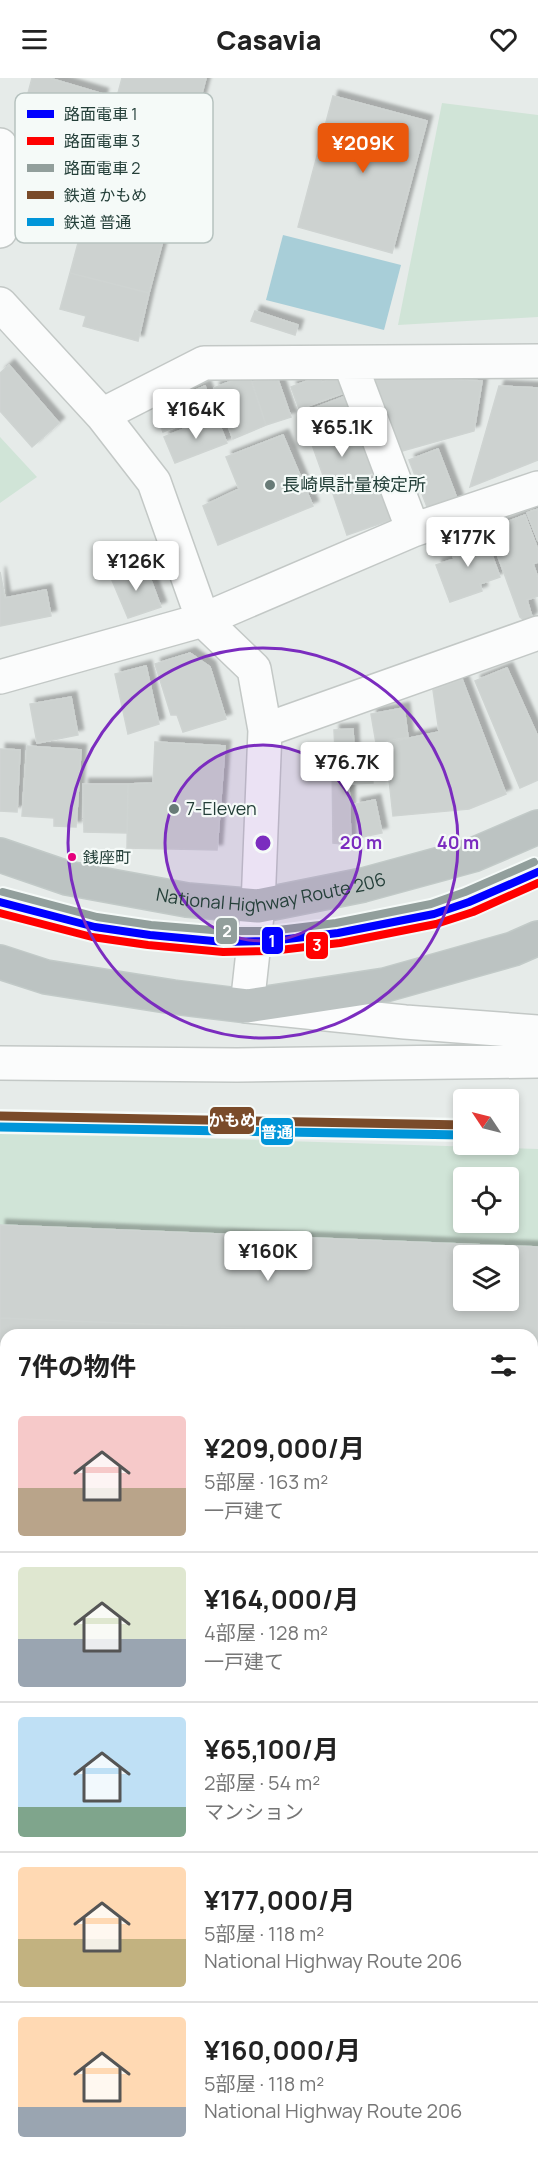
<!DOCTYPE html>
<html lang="ja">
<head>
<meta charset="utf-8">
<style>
  :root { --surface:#fff; --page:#f2f2f2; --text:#222; --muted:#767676; --line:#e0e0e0; --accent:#ea580c }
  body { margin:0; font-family:Manrope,"Noto Sans JP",sans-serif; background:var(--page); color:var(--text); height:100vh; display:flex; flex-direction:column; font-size:22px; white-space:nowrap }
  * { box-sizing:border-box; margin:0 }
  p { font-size:20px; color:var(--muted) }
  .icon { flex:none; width:33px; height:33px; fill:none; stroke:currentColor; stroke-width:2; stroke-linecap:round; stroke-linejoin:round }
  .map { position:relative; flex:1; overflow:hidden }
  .details { position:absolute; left:0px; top:1251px; width:538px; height:834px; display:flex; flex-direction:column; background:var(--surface); border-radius:18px 18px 0 0; box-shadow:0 3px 9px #0003 }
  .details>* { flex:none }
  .needle { width:39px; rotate:305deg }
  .controls { position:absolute; left:453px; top:1011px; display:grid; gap:12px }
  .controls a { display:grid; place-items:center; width:66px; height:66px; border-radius:6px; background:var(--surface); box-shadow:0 3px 9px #0003; font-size:30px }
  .price { position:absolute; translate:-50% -51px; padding:0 14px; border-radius:6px; background:#fff; color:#222; font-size:20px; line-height:39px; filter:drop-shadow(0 2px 3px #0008) }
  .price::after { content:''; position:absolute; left:50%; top:36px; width:18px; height:14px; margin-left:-9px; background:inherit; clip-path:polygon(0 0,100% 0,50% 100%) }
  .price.current { background:var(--accent); color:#fff }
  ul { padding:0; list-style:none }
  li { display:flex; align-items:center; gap:18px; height:150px; padding:0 18px }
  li+li { border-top:2px solid var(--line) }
  li span { display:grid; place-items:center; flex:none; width:168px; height:120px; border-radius:6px; color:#555 }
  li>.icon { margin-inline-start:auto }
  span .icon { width:72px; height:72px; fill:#fffc; stroke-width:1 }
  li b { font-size:26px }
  h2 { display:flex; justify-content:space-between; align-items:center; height:72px; padding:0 18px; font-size:26px }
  header { display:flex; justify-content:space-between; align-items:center; height:78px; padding:0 18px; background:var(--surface); font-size:27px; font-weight:800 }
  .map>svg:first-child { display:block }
  .green { fill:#d0e4d7; fill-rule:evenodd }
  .water { fill:#a8ced8 }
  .building { fill:#cdd2d0; stroke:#cfd4d2; stroke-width:1.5; fill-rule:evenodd; filter:url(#shadow) }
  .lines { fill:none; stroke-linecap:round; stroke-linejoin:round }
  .minor-casing { stroke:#c3c8c6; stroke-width:36 }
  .major-casing { stroke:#c2cac8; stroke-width:36 }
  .highway-casing { stroke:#c2cac8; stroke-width:36 }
  .minor { stroke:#fbfcfc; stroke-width:33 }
  .major { stroke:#ced7d5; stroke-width:33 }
  .highway { stroke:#bcc3c2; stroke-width:33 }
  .rail-1-casing { stroke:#f5faf8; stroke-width:14 }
  .rail-2-casing { stroke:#f5faf8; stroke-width:14 }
  .rail-1 { stroke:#7a4b2a; stroke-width:9 }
  .rail-2 { stroke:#0095d9; stroke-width:9 }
  .tram-1-casing { stroke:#f5faf8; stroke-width:12 }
  .tram-2-casing { stroke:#f5faf8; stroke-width:12 }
  .tram-3-casing { stroke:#f5faf8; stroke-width:12 }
  .tram-1 { stroke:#00f; stroke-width:8 }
  .tram-2 { stroke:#f00; stroke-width:8 }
  .tram-3 { stroke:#929f9c; stroke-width:8 }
  .ring { fill:none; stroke:#7b2cbf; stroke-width:3 }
  .poi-dot { fill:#687b77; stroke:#f5faf8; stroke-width:2 }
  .bus-dot { fill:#e5007d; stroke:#f5faf8; stroke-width:2 }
  .labels { text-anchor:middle; stroke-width:4.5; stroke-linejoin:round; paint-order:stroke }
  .bus-label { font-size:16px; fill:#243f39; stroke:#f5faf8; text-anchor:start }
  .poi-label { font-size:18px; fill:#243f39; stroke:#f5faf8; text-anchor:start }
  .street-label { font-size:18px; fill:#243f39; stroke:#f5faf8 }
  .key { fill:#f5faf8; stroke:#b6c2bf; stroke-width:1.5 }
  .key-label { font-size:16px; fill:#243f39 }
  .centre { fill:#7b2cbf; stroke:#f5faf8; stroke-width:3 }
  .ring-label { font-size:18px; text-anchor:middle; font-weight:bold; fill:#7b2cbf; stroke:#f5faf8; stroke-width:4.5; stroke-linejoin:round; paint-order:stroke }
  .line-badge { stroke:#f5faf8; stroke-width:2 }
  .badge-label { font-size:16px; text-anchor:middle; font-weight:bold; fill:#fff }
</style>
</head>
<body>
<header><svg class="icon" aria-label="menu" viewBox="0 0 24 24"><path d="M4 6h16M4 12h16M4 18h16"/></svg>Casavia<svg class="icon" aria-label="heart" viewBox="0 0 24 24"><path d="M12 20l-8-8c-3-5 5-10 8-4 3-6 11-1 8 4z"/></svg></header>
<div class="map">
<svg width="538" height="2085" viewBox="0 0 538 2085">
  <defs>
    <filter id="shadow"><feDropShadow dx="5.5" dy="-5.5" stdDeviation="1.5" flood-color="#0004"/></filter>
  </defs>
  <rect width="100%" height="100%" fill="#e6ebe9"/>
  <path class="green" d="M 442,25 L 538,37 L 538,239 L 398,247 Z
    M 0,359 L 37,399 L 0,425 Z
    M 0,1054 L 538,1071 L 538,1970 L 533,1971 L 532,1257 L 6,1257 L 6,2015 L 0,2015 ZM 464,1100 L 508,1100 L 508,1144 L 464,1144 ZM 464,1178 L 508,1178 L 508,1222 L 464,1222 Z"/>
  <path class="water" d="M 283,157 L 401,187 L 384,252 L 266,222 Z"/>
  <path class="building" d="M 32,0 L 49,0 L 103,16 L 77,107 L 25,92 L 37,49 L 56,54 L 59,45 L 23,34 Z
    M 122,0 L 206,0 L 149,215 L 70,195 Z
    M 333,18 L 427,43 L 392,175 L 298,149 Z
    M 70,195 L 149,215 L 138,263 L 83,248 L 86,238 L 60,231 Z
    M 255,233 L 298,247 L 295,257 L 251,243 Z
    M 9,287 L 59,345 L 32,369 L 0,333 L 0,295 Z
    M 249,296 L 266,347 L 233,361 L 214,310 Z
    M 276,296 L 291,339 L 266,347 L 252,304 Z
    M 343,296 L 349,313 L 299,331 L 291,309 L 320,298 L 322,304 Z
    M 373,297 L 482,303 L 474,353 L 402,373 Z
    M 205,308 L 215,333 L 163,354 L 154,330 Z
    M 499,308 L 538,310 L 538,382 L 470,409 Z
    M 354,315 L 363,338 L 310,358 L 301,335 Z
    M 216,338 L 227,365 L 175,385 L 164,359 Z
    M 345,351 L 351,357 L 359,355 L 374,394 L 328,411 L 311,364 Z
    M 283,357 L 313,428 L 218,467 L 203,428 L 239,411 L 226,379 Z
    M 438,371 L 458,423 L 429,434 L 409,382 Z
    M 385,398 L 399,439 L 347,457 L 333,416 Z
    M 538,431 L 538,463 L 527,435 Z
    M 525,437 L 538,472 L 538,484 L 533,486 L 538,500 L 538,518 L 527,522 L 532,539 L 528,543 L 525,543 L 520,539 L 488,451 Z
    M 484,455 L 500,499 L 480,506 L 482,513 L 450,524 L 436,487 L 454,481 L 449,468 Z
    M 146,489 L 161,529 L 128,540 L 111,500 Z
    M 0,494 L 5,520 L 46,512 L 51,538 L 0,548 Z
    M 190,575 L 210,589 L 226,641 L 183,654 L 177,637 L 171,637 L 155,586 Z
    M 146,588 L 159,646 L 128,656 L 115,596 Z
    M 507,590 L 538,659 L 538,702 L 520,710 L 475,603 Z
    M 462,601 L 506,716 L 469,731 L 393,738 L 385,665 L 439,654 L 433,612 Z
    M 71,619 L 78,657 L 37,665 L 30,626 Z
    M 404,630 L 408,659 L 376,665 L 371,636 Z
    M 353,651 L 354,673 L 335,674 L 334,652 Z
    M 155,664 L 225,668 L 217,772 L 127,770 L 128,706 L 153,705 Z
    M 27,668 L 81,672 L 76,749 L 54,748 L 54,740 L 22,738 Z
    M 0,671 L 20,672 L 17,734 L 0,733 Z
    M 372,680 L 373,705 L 349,706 L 351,767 L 333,765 L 332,682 Z
    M 83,706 L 128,706 L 127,755 L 84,754 Z
    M 375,722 L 382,755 L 362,759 L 355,726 Z
    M 0,1147 L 538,1169 L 538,1262 L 532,1262 L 532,1257 L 406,1257 L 0,1240 ZM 464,1178 L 508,1178 L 508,1222 L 464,1222 Z
    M 0,1240 L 406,1257 L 6,1257 L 6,1321 L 0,1321 Z
    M 532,1262 L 538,1262 L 538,1786 L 532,1791 Z
    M 0,1723 L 6,1723 L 6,1836 L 0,1836 Z"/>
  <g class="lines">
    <g class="minor-casing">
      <path id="minor" d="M 0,67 L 7,114 L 0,153
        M 0,226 L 102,337 L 154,404 L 203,542 L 254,591 L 265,652 L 258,828 L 247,928 L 405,944 L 538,954
        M 350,285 L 413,452
        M 102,337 L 204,285 L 538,283
        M 0,599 L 203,542 L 413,452 L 538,410
        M 265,652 L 538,555
        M 0,985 L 237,987 L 538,983"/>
    </g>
    <g class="major-casing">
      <path id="major" d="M 532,2019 L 538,2019
        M 0,2055 L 6,2054
        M 443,2085 L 532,2079"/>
    </g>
    <g class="highway-casing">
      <g id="highway">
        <path id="s1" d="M 0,777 L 67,800 L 187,822 L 258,828 L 363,807 L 473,777 L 538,749"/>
        <path d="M 0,884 L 46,899 L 173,919 L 247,928 L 385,907 L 513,871 L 538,860"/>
      </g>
    </g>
    <use href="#minor" class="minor"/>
    <use href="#major" class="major"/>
    <use href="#highway" class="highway"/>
    <g class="rail-1-casing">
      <path id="rail-1" d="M 0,1038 L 464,1047"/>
    </g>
    <g class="rail-2-casing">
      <path id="rail-2" d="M 0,1049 L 464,1057"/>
    </g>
    <use href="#rail-1" class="rail-1"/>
    <use href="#rail-2" class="rail-2"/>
    <g class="tram-1-casing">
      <path id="tram-1" d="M 0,824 L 95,849 L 150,857 L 224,864 L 271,863 L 338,855 L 434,836 L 469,824 L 538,794"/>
    </g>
    <g class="tram-2-casing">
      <path id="tram-2" d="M 0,835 L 92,859 L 148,867 L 223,874 L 271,873 L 340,865 L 436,846 L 473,834 L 538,805"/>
    </g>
    <g class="tram-3-casing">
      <path id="tram-3" d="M 3,814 L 97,839 L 151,847 L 224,853 L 270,853 L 336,845 L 431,826 L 465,814 L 534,784"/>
    </g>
    <use href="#tram-1" class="tram-1"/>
    <use href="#tram-2" class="tram-2"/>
    <use href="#tram-3" class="tram-3"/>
  </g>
  <circle cx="263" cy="765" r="98" fill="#7b2cbf" fill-opacity=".12"/>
  <g class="ring">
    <circle cx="263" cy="765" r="98"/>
    <circle cx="263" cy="765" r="195"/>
  </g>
  <g class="poi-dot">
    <circle cx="270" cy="407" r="6"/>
    <circle cx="174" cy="731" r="6"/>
  </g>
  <circle class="bus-dot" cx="72" cy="779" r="5"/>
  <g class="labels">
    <g class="bus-label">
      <text x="83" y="785">銭座町</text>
    </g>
    <g class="poi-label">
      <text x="282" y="413">長崎県計量検定所</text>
      <text x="186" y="737">7-Eleven</text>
    </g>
    <g class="street-label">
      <text dy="6" stroke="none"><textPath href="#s1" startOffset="278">National Highway Route 206</textPath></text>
    </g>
  </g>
  <rect x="15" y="15" width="198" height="150" rx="9" class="key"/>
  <rect x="27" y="32" width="27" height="8" fill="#00f"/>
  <rect x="27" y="59" width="27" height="8" fill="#f00"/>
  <rect x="27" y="86" width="27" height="8" fill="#929f9c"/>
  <rect x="27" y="113" width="27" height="8" fill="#7a4b2a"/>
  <rect x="27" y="140" width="27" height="8" fill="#0095d9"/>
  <g class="key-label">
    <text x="64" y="42">路面電車 1</text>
    <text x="64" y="69">路面電車 3</text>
    <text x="64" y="96">路面電車 2</text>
    <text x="64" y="123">鉄道 かもめ</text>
    <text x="64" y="150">鉄道 普通</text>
  </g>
  <circle cx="263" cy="765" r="9" class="centre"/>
  <g class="ring-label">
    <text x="361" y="771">20 m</text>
    <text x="458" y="771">40 m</text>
  </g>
  <g class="line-badge">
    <rect x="215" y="839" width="23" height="28" rx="6" fill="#929f9c"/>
    <rect x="261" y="848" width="23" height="29" rx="6" fill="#00f"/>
    <rect x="305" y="853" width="24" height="29" rx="6" fill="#f00"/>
    <rect x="209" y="1028" width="46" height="29" rx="6" fill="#7a4b2a"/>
    <rect x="260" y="1039" width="34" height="29" rx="6" fill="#0095d9"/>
  </g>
  <g class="badge-label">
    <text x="227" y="859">2</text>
    <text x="272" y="869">1</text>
    <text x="317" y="873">3</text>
    <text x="232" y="1048">かもめ</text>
    <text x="277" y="1060">普通</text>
  </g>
</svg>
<div class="controls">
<a><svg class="needle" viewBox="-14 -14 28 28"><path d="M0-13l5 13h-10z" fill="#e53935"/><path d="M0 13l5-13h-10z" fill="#767676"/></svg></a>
<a><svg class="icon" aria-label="locate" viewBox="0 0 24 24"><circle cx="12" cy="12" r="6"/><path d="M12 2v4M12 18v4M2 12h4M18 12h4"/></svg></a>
<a><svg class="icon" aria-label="layers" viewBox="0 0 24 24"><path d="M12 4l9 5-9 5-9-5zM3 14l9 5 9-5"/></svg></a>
</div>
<b class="price current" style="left:363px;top:96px">¥209K</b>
<b class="price" style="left:196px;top:362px">¥164K</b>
<b class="price" style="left:342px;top:380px">¥65.1K</b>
<b class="price" style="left:468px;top:490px">¥177K</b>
<b class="price" style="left:136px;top:514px">¥126K</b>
<b class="price" style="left:347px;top:715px">¥76.7K</b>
<b class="price" style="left:268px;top:1204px">¥160K</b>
<section class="details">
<h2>7件の物件<svg class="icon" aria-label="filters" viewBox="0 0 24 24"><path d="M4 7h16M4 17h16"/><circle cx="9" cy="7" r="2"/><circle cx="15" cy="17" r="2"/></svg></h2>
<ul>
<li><span style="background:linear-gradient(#f6c9c9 60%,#b9a48a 0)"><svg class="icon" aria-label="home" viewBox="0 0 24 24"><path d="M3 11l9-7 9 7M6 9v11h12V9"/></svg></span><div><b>¥209,000/月</b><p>5部屋 · 163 m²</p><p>一戸建て</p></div></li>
<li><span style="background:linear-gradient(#dfe7d0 60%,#9aa5b1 0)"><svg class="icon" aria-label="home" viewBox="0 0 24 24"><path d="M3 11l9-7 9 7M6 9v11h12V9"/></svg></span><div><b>¥164,000/月</b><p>4部屋 · 128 m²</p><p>一戸建て</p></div></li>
<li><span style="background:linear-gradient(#bfe0f5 75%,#7fa58c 0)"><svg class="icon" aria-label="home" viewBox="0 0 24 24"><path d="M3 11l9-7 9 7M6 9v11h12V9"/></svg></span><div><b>¥65,100/月</b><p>2部屋 · 54 m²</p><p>マンション</p></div></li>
<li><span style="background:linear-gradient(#ffd9b3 60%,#c2b280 0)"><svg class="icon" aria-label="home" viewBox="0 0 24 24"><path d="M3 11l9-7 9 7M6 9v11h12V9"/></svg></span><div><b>¥177,000/月</b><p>5部屋 · 118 m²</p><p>National Highway Route 206</p></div></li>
<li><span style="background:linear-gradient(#ffd9b3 75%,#9aa5b1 0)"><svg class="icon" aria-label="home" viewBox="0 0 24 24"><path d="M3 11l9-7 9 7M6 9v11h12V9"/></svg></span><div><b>¥160,000/月</b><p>5部屋 · 118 m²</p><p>National Highway Route 206</p></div></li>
</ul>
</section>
</div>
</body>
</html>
